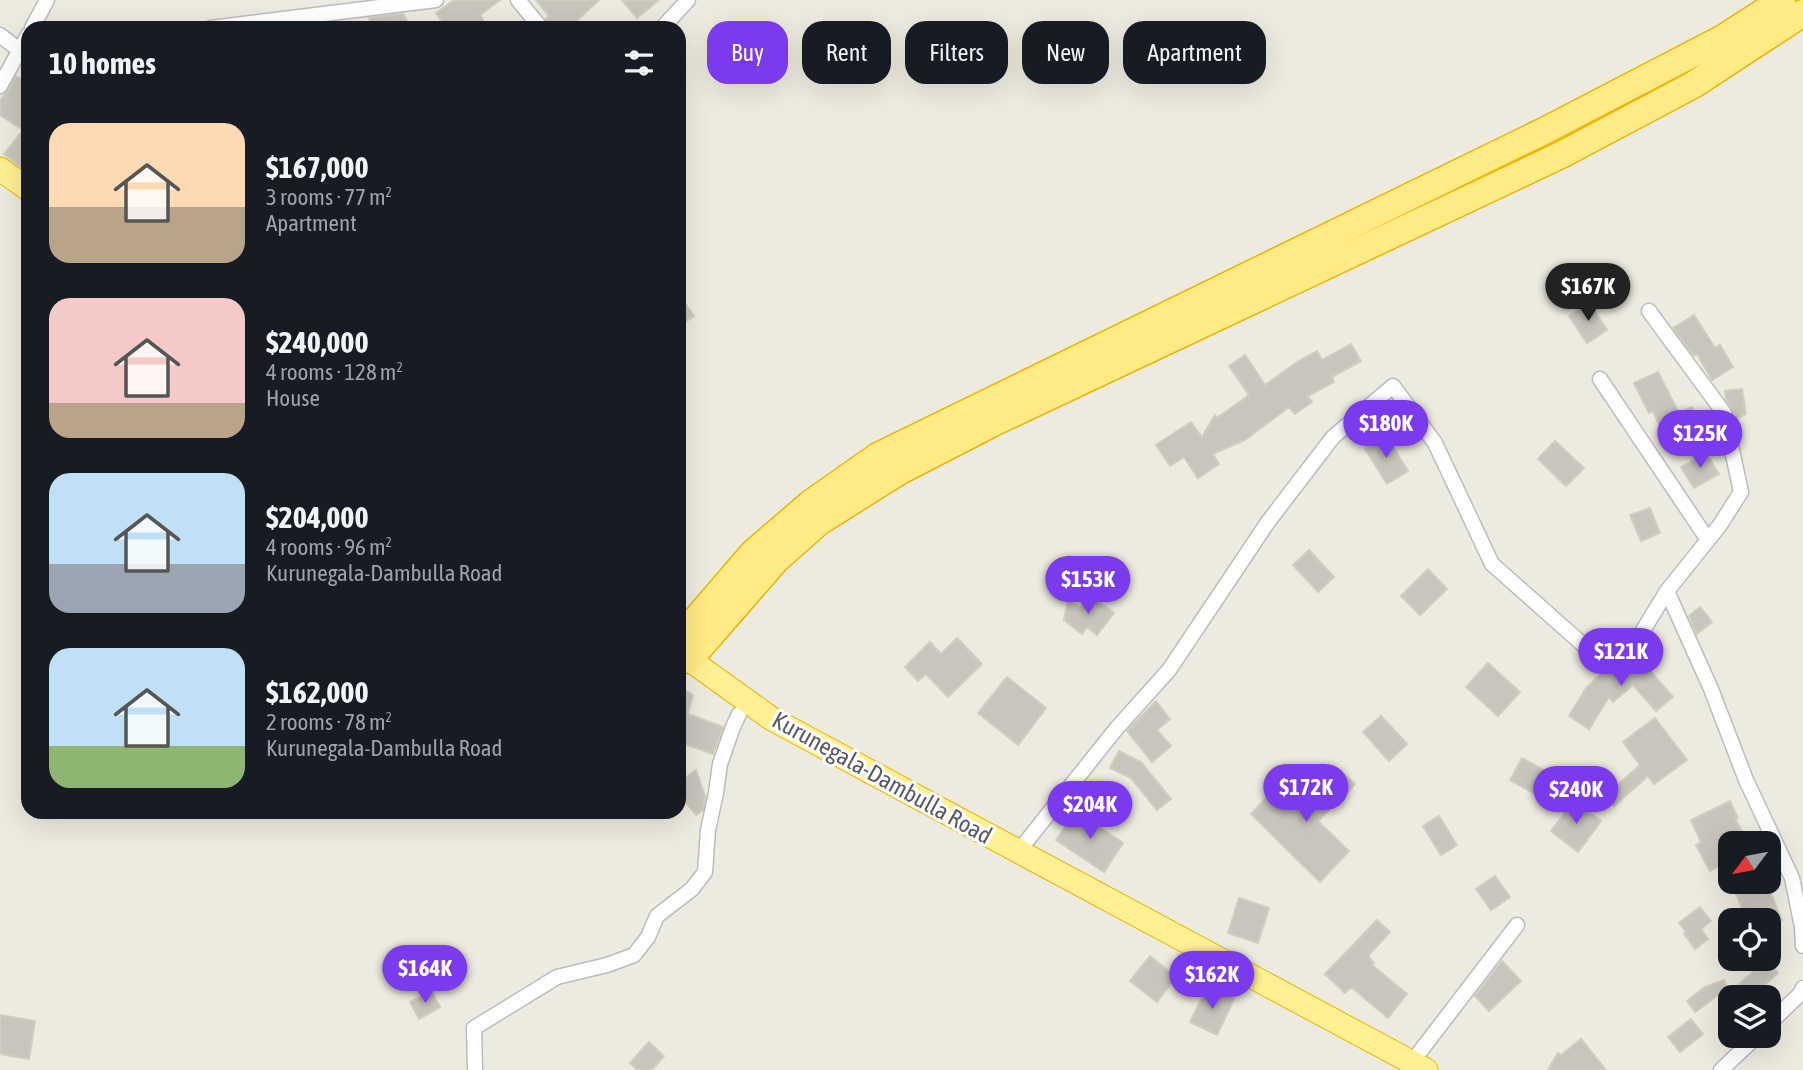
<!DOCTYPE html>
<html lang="en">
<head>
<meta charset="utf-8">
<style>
  :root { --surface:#171b24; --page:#20242c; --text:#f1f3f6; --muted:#9ea1a6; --accent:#7c3aed }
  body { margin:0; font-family:"Asap Condensed",sans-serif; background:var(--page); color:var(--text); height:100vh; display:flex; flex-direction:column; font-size:26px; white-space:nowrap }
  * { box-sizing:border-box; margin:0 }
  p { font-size:23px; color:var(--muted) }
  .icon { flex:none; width:38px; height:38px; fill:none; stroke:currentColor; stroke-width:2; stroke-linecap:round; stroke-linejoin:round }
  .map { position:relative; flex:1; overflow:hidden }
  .panel { position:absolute; left:21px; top:21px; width:665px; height:798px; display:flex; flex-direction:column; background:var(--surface); border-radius:21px; box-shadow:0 7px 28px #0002 }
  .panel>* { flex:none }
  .guide { position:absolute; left:707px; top:21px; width:665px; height:63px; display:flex; gap:14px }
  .needle { width:46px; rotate:238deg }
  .fabs { position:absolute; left:1718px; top:831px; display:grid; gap:14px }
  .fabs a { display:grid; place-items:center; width:63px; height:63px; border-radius:14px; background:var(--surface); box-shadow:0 7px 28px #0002; font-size:35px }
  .price { position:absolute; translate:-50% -60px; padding:0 16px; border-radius:24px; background:var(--accent); color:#fff; font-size:23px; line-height:46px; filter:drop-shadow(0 2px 4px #0008) }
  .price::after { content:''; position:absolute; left:50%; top:42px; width:21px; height:16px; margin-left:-10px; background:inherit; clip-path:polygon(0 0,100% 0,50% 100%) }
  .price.active { background:#222; color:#fff }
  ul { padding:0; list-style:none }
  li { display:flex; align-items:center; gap:21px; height:175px; padding:0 28px }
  li span { display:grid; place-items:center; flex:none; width:196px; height:140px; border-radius:21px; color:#555 }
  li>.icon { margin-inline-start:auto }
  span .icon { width:84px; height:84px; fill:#fffc; stroke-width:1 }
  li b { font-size:30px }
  h2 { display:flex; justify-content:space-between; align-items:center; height:84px; padding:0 28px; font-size:30px }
  .tag { padding:0 24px; border-radius:21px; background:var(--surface); box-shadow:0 7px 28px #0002; font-size:24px; line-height:63px }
  .tag.active { background:var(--accent); color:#fff }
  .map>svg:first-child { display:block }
  .building { fill:#c8c5bc; stroke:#d2cdbd; stroke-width:2 }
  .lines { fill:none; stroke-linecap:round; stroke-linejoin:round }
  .minor-casing { stroke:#babcc2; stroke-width:17 }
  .trunk-casing { stroke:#ecb500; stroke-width:25 }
  .motorway-casing { stroke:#ecb500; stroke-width:29 }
  .minor { stroke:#fff; stroke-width:14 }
  .trunk { stroke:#fff093; stroke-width:23 }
  .motorway { stroke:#ffea84; stroke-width:26 }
  .labels { text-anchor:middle; stroke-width:6; stroke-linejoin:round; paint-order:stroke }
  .street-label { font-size:24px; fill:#585b62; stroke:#fff }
</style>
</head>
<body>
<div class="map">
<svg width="1803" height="1070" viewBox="0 0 1803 1070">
  <rect width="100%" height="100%" fill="#edebdf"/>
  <path class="building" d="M 454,0 L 500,0 L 480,15 L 487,28 L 447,28 L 436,13 Z
    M 536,0 L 599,0 L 569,28 L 554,28 L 546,19 L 549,16 Z
    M 622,0 L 659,0 L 637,18 Z
    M 403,14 L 411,28 L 374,28 L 369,18 Z
    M 16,76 L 28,83 L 28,172 L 4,154 L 23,130 L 0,115 L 0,100 L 8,91 Z
    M 679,295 L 694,316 L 679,326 Z
    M 1589,303 L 1607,330 L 1587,343 L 1569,316 Z
    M 1694,315 L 1715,348 L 1720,345 L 1733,367 L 1712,380 L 1697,354 L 1694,356 L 1673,328 Z
    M 1351,344 L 1361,361 L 1332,377 L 1334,382 L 1308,396 L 1312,402 L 1295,414 L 1289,407 L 1245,440 L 1213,454 L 1219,464 L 1198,478 L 1184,457 L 1170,466 L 1156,445 L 1191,422 L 1202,437 L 1215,415 L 1217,418 L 1249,395 L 1229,366 L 1245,355 L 1265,385 L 1297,362 L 1317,351 L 1322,360 Z
    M 1658,372 L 1679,413 L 1692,407 L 1698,421 L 1689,425 L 1696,436 L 1669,447 L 1653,411 L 1649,413 L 1634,383 Z
    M 1742,389 L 1746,414 L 1735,419 L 1732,408 L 1726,400 L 1725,391 Z
    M 1386,436 L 1408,471 L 1387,484 L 1365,449 Z
    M 1555,441 L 1584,468 L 1566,486 L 1538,459 Z
    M 1706,453 L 1719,474 L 1694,488 L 1681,467 Z
    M 1650,508 L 1660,533 L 1641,541 L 1630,515 Z
    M 1309,550 L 1334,577 L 1318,592 L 1293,565 Z
    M 1428,569 L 1447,589 L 1420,615 L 1401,596 Z
    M 1090,595 L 1114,613 L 1097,635 L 1087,627 L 1082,634 L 1064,620 L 1068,599 L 1080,608 Z
    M 1700,607 L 1712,622 L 1697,634 L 1689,616 Z
    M 957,638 L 982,664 L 948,697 L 926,674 L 918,681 L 905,667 L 930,642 L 941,654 Z
    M 1645,645 L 1656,655 L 1646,666 L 1673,697 L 1656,711 L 1633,685 L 1613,702 L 1609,697 L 1589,729 L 1569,716 L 1587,687 L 1606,669 L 1611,671 L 1617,669 L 1642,650 Z
    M 1488,663 L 1520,692 L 1498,716 L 1466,687 Z
    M 1007,677 L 1046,708 L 1018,745 L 978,713 Z
    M 679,686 L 693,695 L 688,714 L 723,727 L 713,754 L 679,742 Z
    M 1156,701 L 1170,719 L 1157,730 L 1171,746 L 1152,762 L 1127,731 Z
    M 1381,716 L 1407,744 L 1389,761 L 1363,732 Z
    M 1655,718 L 1687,760 L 1654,784 L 1648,776 L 1614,806 L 1605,796 L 1640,765 L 1623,742 Z
    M 1119,751 L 1141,762 L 1171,799 L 1157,810 L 1131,778 L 1110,768 Z
    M 1522,758 L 1549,773 L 1537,795 L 1510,780 Z
    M 1338,769 L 1355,784 L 1338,804 L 1336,802 L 1318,821 L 1349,851 L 1320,882 L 1251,814 L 1281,782 L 1306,806 Z
    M 696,770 L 705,796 L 703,810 L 696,815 L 679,794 L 679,783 Z
    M 1574,801 L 1601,821 L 1578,852 L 1551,831 Z
    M 1730,801 L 1738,818 L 1735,819 L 1749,844 L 1731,844 L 1731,889 L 1719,866 L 1710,871 L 1696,845 L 1701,842 L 1691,820 Z
    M 1076,811 L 1123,843 L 1104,872 L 1056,840 Z
    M 1439,816 L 1457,845 L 1441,855 L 1423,826 Z
    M 1495,876 L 1510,897 L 1491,910 L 1476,889 Z
    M 1731,882 L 1766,882 L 1782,920 L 1747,920 Z
    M 1239,898 L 1269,908 L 1258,943 L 1228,933 Z
    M 1700,907 L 1711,921 L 1701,929 L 1708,939 L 1695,949 L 1684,934 L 1686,932 L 1679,923 Z
    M 1377,920 L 1390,932 L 1368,956 L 1374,963 L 1372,965 L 1407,994 L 1388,1018 L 1351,987 L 1345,993 L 1325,974 Z
    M 1150,956 L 1176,977 L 1157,1002 L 1130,981 Z
    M 1767,960 L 1778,973 L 1750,998 L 1739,998 L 1732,990 Z
    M 1502,961 L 1521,981 L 1489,1011 L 1475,996 Z
    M 1724,980 L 1729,991 L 1717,996 L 1695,1012 L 1687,1001 L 1705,987 Z
    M 1207,987 L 1234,999 L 1217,1035 L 1190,1022 Z
    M 431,991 L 440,1007 L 419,1019 L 410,1002 Z
    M 0,1015 L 35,1021 L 29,1059 L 0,1054 Z
    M 1691,1019 L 1703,1034 L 1680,1052 L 1668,1037 Z
    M 1581,1039 L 1606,1070 L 1548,1070 L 1558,1053 L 1561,1055 Z
    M 649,1042 L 664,1056 L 652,1070 L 638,1070 L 630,1063 Z"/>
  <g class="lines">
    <g class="minor-casing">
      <path id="minor" d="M 518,0 L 541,28
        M 32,28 L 47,0
        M 211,28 L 436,0
        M 662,28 L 688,0
        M 0,35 L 19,50 L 28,49
        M 0,86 L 28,35
        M 1649,311 L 1724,413 L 1741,492 L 1720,525 L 1667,591 L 1711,689 L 1746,780 L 1792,878 L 1802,927 L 1803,946
        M 1600,379 L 1708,540
        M 1018,852 L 1116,729 L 1169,670 L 1268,522 L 1333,437 L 1393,386 L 1435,443 L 1492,564 L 1589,650 L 1611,661 L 1636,642 L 1667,591
        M 1769,1024 L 1800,994 L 1803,988
        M 1412,1062 L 1517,925
        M 475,1070 L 474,1028 L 557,977 L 607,965 L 634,955 L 648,937 L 657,916 L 692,889 L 705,872 L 708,830 L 716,793 L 720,764 L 733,727 L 739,714
        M 1721,1070 L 1757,1036"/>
    </g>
    <g class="trunk-casing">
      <path id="trunk" d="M 0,169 L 28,189
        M 679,652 L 772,719 L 1426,1070"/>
    </g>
    <g class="motorway-casing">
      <path id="motorway" d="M 679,639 L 753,553 L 811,503 L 878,456 L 1546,130 L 1725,37 L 1782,0
        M 689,660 L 776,560 L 819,522 L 900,471 L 993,423 L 1561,155 L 1693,85 L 1803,13"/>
    </g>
    <use href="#minor" class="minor"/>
    <use href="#trunk" class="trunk"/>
    <use href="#motorway" class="motorway"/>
  </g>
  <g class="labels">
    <g class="street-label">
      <text transform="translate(882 778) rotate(29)" y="8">Kurunegala-Dambulla Road</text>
    </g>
  </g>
</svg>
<div class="fabs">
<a><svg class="needle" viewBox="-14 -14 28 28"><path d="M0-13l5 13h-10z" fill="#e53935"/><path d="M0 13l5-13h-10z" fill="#9ea1a6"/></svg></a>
<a><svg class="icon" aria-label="locate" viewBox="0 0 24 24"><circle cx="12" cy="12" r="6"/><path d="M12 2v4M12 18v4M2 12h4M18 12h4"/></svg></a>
<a><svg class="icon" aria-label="layers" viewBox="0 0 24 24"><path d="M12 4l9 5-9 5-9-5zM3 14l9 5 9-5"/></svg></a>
</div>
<b class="price active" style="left:1588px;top:323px">$167K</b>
<b class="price" style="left:1386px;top:460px">$180K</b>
<b class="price" style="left:1700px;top:470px">$125K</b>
<b class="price" style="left:1088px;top:616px">$153K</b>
<b class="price" style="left:1621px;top:688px">$121K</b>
<b class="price" style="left:1306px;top:824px">$172K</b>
<b class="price" style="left:1576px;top:826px">$240K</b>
<b class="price" style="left:1090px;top:841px">$204K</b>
<b class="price" style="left:425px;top:1005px">$164K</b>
<b class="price" style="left:1212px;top:1011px">$162K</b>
<div class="guide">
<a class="tag active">Buy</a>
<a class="tag">Rent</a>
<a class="tag">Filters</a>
<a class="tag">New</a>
<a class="tag">Apartment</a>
</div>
<section class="panel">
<h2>10 homes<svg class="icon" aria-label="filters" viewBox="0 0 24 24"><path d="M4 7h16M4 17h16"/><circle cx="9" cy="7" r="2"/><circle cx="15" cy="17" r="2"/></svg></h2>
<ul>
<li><span style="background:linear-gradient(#ffd9b3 60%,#b9a48a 0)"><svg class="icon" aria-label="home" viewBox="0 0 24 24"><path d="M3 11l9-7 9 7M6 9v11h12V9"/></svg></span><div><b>$167,000</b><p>3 rooms · 77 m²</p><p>Apartment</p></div></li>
<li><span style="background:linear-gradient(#f6c9c9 75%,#b9a48a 0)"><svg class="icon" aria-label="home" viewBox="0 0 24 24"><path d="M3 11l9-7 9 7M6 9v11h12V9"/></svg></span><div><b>$240,000</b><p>4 rooms · 128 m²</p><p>House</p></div></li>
<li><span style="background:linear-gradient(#bfe0f5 65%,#9aa5b1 0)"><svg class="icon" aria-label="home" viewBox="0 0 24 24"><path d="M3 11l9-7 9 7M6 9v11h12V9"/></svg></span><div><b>$204,000</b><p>4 rooms · 96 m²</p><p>Kurunegala-Dambulla Road</p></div></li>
<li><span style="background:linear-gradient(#bfe0f5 70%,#8fb573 0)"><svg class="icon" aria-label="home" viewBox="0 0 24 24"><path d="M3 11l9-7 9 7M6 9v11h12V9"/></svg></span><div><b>$162,000</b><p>2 rooms · 78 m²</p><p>Kurunegala-Dambulla Road</p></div></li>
</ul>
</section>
</div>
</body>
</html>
